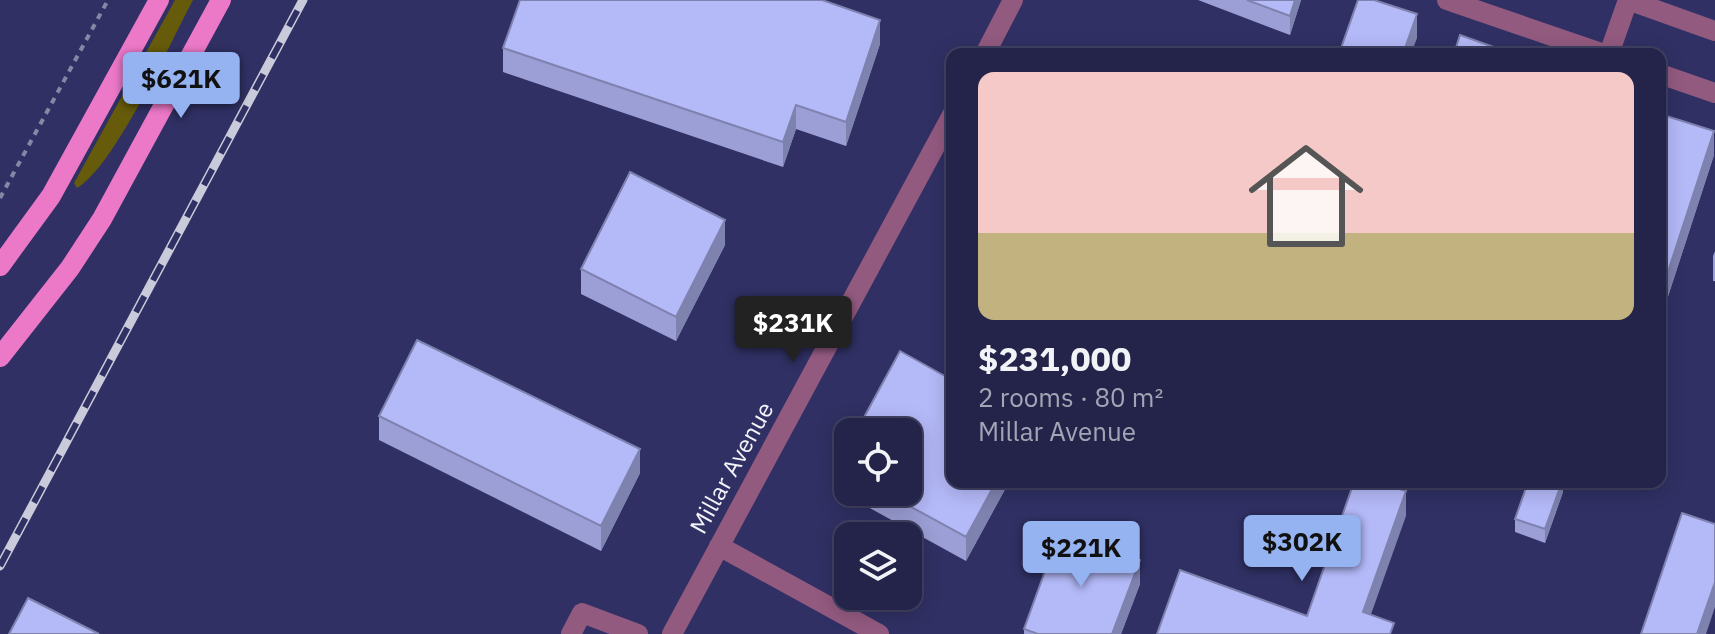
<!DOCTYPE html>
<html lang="en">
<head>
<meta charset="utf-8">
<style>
  :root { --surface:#24244b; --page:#2c2c52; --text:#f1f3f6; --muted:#a3a4b5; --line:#414163; --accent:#95b2f1 }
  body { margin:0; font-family:"IBM Plex Sans",sans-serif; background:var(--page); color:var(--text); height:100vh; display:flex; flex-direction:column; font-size:30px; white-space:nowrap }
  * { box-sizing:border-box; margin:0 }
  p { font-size:26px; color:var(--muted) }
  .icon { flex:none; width:44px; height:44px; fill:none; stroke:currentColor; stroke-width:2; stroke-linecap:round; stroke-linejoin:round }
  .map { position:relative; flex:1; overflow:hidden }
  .sheet { position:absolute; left:946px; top:48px; width:720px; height:440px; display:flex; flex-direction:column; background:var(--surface); border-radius:16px; box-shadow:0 4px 20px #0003,0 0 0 2px var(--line) }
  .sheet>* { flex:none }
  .tools { position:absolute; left:834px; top:418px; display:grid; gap:16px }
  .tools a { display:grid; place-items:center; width:88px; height:88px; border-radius:16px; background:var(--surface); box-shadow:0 4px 20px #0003,0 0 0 2px var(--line); font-size:40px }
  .price { position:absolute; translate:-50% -68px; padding:0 18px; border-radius:8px; background:var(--accent); color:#111; font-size:26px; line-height:52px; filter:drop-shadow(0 2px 4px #0008) }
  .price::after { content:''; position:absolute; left:50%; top:48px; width:24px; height:18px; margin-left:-12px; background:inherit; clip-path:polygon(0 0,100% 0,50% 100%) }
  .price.current { background:#222; color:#fff }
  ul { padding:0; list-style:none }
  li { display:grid; align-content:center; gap:16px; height:424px; padding:0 32px }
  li+li { border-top:2px solid var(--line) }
  li span { display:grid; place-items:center; height:248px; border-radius:16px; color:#555 }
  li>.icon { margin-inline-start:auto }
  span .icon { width:144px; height:144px; fill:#fffc; stroke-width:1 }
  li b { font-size:34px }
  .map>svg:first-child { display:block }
  .green { fill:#665b0a }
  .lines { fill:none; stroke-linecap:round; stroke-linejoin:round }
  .path { stroke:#8686a6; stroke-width:4; stroke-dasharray:6 6; stroke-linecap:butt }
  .minor { stroke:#935a80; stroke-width:20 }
  .major { stroke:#ec78c8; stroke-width:20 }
  .rail-casing { stroke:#c9cada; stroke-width:9 }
  .rail { stroke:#303064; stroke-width:6; stroke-dasharray:18; stroke-linecap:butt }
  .wall { fill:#9b9fd5 }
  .shaded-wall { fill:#7e82ae }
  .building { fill:#b4b9f8; stroke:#7e82ae; stroke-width:2 }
  .labels { text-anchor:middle; stroke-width:8; stroke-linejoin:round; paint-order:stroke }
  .street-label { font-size:24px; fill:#f3f4fa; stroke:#303064 }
</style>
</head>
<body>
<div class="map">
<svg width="1715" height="634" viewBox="0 0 1715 634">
  <rect width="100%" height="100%" fill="#303064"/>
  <path class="green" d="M 175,0 L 193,0 C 170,43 115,166 77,188 L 74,183 Z"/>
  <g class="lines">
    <path class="path" d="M 0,198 L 108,0"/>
    <path class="minor" d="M 1447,0 L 1604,54
      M 985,54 L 1013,0
      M 1609,54 L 1628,0 L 1715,31
      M 1660,74 L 1715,93
      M 719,546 L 879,634
      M 571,634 L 582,613 L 638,634
      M 672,634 L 952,115"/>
    <path class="major" d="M 0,266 L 51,196 L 159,0
      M 0,357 L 70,268 L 102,219 L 221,0"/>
    <g class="rail-casing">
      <path id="rail" d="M 0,566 L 303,0"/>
    </g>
    <use href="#rail" class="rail"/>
  </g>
  <path class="wall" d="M 1198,0 L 1301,0 L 1290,35 Z
    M 880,44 L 846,146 L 796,129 L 783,167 L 503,72 L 503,48 Z
    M 1660,114 L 1714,155 L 1662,315 L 1660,314 Z
    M 725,245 L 676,341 L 581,294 L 581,269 Z
    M 1715,251 L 1715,281 L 1713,281 L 1713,256 Z
    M 379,416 L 640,473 L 601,551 L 379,440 Z
    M 848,446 L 848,492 L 908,492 L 1009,482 L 966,561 L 837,490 L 837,466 Z
    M 1563,482 L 1563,492 L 1545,543 L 1515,532 L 1515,519 Z
    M 1140,584 L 1121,634 L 1024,634 L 1024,629 Z"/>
  <path class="shaded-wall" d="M 1295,0 L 1301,0 L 1290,35 L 1290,16 Z
    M 1417,14 L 1417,38 L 1411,54 L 1403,54 Z
    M 880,20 L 880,44 L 846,146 L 846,122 Z
    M 796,105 L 796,129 L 783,167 L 783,142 Z
    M 1714,131 L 1714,155 L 1662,315 L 1662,290 Z
    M 725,220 L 725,245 L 676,341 L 676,317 Z
    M 1665,397 L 1665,421 L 1660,434 L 1660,410 Z
    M 640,449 L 640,473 L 601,551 L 601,526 Z
    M 996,482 L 1009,482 L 966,561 L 966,537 Z
    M 1562,482 L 1563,482 L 1563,492 L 1545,543 L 1545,529 Z
    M 1406,491 L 1406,516 L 1364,634 L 1363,612 Z
    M 1140,560 L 1140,584 L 1121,634 L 1112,634 Z
    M 1715,582 L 1715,607 L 1706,634 L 1697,634 Z"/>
  <path class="building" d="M 520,0 L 822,0 L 880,20 L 846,122 L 796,105 L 783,142 L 503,48 Z
    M 1247,0 L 1295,0 L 1290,16 Z
    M 1358,0 L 1374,0 L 1417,14 L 1403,54 L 1339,54 Z
    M 1460,35 L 1513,54 L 1454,54 Z
    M 1660,114 L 1714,131 L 1662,290 L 1660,290 Z
    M 630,172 L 725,220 L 676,317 L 581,269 Z
    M 417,340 L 640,449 L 601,526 L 379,416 Z
    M 900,351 L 952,380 L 952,482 L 996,482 L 966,537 L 884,492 L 908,492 L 908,432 L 856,432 Z
    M 1660,395 L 1665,397 L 1660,410 Z
    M 848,446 L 848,472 L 837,466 Z
    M 1354,482 L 1379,482 L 1406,491 L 1363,612 L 1394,623 L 1390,634 L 1157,634 L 1180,570 L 1307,616 Z
    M 1528,482 L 1562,482 L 1545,529 L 1515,519 Z
    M 1682,513 L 1715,524 L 1715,582 L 1697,634 L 1641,634 Z
    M 1060,530 L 1140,560 L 1112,634 L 1038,634 L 1024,629 Z
    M 28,598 L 99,634 L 9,634 Z"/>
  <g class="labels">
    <g class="street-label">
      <text transform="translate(732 468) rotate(-61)" y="8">Millar Avenue</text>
    </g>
  </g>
</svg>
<div class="tools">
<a><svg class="icon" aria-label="locate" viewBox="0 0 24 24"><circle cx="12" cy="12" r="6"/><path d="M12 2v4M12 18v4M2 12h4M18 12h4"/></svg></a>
<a><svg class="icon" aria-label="layers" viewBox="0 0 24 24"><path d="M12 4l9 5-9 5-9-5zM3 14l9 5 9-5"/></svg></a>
</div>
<b class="price" style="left:181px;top:120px">$621K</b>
<b class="price current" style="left:793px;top:364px">$231K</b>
<b class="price" style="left:1302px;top:583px">$302K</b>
<b class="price" style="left:1081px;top:589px">$221K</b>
<section class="sheet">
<ul>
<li><span style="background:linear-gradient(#f6c9c9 65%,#c2b280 0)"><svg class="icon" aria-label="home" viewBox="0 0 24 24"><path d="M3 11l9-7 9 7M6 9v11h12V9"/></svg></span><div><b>$231,000</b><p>2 rooms · 80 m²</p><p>Millar Avenue</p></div></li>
</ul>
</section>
</div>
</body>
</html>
